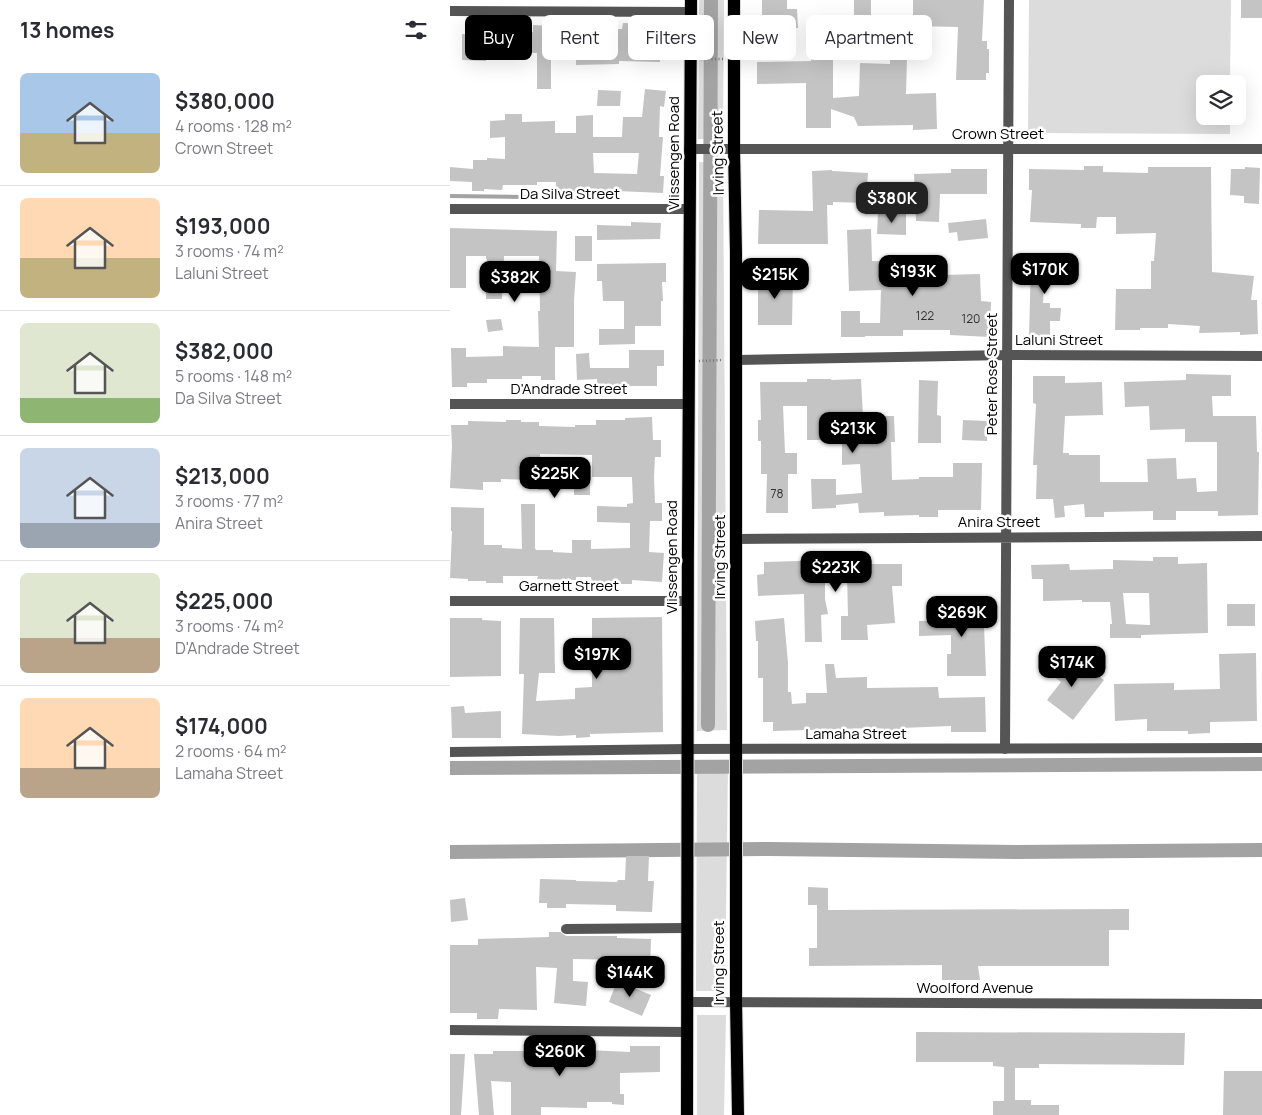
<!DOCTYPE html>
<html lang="en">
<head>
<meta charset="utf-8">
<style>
  :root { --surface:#fff; --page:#f2f2f3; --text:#2b2b33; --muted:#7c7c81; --line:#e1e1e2; --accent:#000 }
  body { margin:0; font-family:Manrope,sans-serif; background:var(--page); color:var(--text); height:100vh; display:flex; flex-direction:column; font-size:19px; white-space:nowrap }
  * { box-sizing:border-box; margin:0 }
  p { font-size:16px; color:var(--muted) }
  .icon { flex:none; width:28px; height:28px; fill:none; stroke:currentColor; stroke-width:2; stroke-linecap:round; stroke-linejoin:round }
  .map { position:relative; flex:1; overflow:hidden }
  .drawer { display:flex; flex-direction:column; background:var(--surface); width:450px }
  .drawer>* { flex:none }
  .guide { position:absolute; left:15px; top:15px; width:475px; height:45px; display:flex; gap:10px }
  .fabs { position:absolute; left:746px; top:75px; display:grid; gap:10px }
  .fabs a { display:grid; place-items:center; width:50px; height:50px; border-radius:8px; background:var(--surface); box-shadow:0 5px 20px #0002; font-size:25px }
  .price { position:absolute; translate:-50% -42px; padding:0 11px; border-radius:10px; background:var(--accent); color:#fff; font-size:16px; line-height:32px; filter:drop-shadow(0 1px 2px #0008) }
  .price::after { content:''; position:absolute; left:50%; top:30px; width:15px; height:11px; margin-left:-8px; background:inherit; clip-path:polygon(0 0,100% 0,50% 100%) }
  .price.current { background:#222; color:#fff }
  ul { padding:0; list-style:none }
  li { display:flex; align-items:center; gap:15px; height:125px; padding:0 20px }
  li+li { border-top:1px solid var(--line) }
  li span { display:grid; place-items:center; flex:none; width:140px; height:100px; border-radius:8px; color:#555 }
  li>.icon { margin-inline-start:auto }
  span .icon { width:60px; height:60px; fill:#fffc; stroke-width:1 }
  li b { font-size:21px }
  h2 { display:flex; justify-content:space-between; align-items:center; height:60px; padding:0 20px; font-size:21px }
  .chip { padding:0 18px; border-radius:8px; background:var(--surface); box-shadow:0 5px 20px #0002; font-size:18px; line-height:45px }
  .chip.current { background:var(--accent); color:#fff }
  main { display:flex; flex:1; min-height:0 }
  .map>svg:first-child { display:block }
  .green { fill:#dcdcdc }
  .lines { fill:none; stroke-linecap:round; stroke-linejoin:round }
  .stream { stroke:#a3a3a3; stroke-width:4 }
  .canal { stroke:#a3a3a3; stroke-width:14 }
  .building { fill:#c4c4c4; fill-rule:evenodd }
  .primary-casing { stroke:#dbdbdb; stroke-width:14 }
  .path { stroke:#777; stroke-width:2.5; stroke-dasharray:1 2.5; stroke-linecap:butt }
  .minor { stroke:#555; stroke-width:10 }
  .tertiary { stroke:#555; stroke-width:10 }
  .primary { stroke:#000; stroke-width:12 }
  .labels { text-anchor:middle; stroke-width:5; stroke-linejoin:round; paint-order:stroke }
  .number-label { font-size:12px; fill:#313131 }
  .street-label { font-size:15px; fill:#000; stroke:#fff }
</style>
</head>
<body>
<main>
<section class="drawer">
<h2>13 homes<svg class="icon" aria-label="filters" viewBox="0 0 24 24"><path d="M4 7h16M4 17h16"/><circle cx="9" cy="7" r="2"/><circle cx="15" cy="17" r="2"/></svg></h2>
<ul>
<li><span style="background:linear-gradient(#a9c7e8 60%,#c2b280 0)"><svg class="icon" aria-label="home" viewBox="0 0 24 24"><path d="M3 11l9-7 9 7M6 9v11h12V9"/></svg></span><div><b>$380,000</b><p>4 rooms · 128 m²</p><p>Crown Street</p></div></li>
<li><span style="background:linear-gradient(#ffd9b3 60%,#c2b280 0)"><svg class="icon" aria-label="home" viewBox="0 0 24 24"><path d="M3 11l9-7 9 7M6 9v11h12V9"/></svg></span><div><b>$193,000</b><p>3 rooms · 74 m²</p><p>Laluni Street</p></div></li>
<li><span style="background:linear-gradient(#dfe7d0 75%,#8fb573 0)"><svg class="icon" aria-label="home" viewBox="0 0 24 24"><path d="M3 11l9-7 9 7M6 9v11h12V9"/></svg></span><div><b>$382,000</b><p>5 rooms · 148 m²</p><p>Da Silva Street</p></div></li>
<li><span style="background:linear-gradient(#c9d6e8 75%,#9aa5b1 0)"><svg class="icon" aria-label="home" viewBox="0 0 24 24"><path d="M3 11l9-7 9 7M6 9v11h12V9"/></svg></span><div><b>$213,000</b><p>3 rooms · 77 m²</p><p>Anira Street</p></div></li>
<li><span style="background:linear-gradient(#dfe7d0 65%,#b9a48a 0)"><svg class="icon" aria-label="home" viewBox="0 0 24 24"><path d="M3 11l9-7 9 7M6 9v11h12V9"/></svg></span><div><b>$225,000</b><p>3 rooms · 74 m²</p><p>D'Andrade Street</p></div></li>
<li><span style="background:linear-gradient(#ffd9b3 70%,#b9a48a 0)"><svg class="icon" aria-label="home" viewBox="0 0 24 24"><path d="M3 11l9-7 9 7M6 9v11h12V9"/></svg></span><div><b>$174,000</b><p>2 rooms · 64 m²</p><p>Lamaha Street</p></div></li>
</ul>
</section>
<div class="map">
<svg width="812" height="1115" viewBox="0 0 812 1115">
  <rect width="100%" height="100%" fill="#fff"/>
  <path class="green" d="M 249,0 L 274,0 L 273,139 L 248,139 Z
    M 579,0 L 781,0 L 780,84 L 755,84 L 755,116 L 780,116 L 780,134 L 578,133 Z
    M 249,162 L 273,163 L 277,730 L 247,731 Z
    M 247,763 L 278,764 L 275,991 L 246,991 Z
    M 247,1015 L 276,1015 L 274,1115 L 247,1115 Z"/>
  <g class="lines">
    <path class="stream" d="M 0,196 L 139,198"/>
    <path class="canal" d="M 258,725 L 261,0
      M 0,768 L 812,764
      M 0,852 L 320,849 L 567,852 L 812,850"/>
  </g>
  <path class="building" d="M 312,0 L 337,0 L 337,9 L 347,9 L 348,28 L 312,29 Z
    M 404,0 L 421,0 L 421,20 L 404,20 Z
    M 463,0 L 534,0 L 532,41 L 537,41 L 537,49 L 539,49 L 539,73 L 536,73 L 536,80 L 506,80 L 508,27 L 463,26 Z
    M 791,0 L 812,0 L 812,18 L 791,18 Z
    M 173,23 L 211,24 L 210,62 L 169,61 L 169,64 L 126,65 L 126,53 L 101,53 L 101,89 L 87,89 L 87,53 L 51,51 L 51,58 L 36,58 L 36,61 L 12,60 L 12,34 L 37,35 L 36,39 L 61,39 L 62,30 L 83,32 L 83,25 L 102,26 L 102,33 L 147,36 L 147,29 L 172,29 Z
    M 361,51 L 383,51 L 383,98 L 409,96 L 410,63 L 440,64 L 440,58 L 457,58 L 456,94 L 486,93 L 487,129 L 463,130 L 463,125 L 408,126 L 404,117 L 381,109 L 381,128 L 356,128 L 356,83 L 307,84 L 307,62 L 361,61 Z
    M 195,89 L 216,91 L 214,107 L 210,106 L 209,137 L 213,137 L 210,176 L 214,176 L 213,193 L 144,190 L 144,193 L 127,193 L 127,192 L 106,191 L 106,182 L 87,182 L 87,185 L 53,185 L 52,190 L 34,189 L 34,191 L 22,191 L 22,182 L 0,181 L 0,167 L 23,169 L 23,160 L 37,160 L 37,158 L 55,159 L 55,137 L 40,138 L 40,121 L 55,120 L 55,114 L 72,114 L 72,122 L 105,121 L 105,133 L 126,133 L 126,116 L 143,115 L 143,137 L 172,137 L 173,117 L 192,117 ZM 143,153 L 189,153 L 187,174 L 144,173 Z
    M 148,90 L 171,91 L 170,106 L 147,106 Z
    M 634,166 L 653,166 L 653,172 L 698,173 L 698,167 L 761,167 L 762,272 L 804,276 L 801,300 L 807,300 L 808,334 L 790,335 L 790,332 L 749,333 L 750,326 L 718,324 L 718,328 L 690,328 L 690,330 L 665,330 L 666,289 L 701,289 L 701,261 L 704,261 L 706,233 L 666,234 L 666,217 L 647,217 L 646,228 L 631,228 L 631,224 L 580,222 L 582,190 L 579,190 L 579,169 L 634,170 Z
    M 795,167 L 810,168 L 809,204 L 794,203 L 794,196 L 780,195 L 781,169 L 795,169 Z
    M 501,169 L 537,169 L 537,194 L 490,194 L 489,222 L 466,221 L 464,174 L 501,173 Z
    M 382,170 L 382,171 L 418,173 L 416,203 L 383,202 L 383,205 L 377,205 L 378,244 L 308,244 L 309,210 L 363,211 L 362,171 Z
    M 428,213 L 456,214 L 456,235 L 427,234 Z
    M 536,219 L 538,238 L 508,241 L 507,232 L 499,233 L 498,223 Z
    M 181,222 L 211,223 L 210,239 L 147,240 L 147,225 L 181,226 Z
    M 0,228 L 107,231 L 106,271 L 126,272 L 124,300 L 124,347 L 105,347 L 105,380 L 91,380 L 91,376 L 72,376 L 72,379 L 37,379 L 37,383 L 17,383 L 17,387 L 2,387 L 1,348 L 16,348 L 16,357 L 53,356 L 53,346 L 89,347 L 88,311 L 90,311 L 89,256 L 54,256 L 52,299 L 36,299 L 37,259 L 36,259 L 36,256 L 16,256 L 16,288 L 0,288 Z
    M 421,229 L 422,261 L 448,262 L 448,269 L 492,268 L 492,275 L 530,274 L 531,301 L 541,302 L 540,337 L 500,335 L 500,330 L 453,330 L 453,336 L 415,336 L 415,337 L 391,337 L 391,311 L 410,311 L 410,323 L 430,323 L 431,290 L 399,291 L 397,230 Z
    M 125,236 L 142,236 L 142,261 L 125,261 Z
    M 581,260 L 621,261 L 621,280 L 619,280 L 619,282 L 594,283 L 593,303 L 600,303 L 600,308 L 611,308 L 610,321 L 600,321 L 600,337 L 579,338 Z
    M 216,263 L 216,282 L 212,282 L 213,301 L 211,301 L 211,326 L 185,326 L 185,344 L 149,345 L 149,329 L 174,329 L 174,301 L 153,301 L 152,281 L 147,281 L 147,264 Z
    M 308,274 L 343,275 L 342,325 L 308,325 Z
    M 51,319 L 53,330 L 38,332 L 36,320 Z
    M 179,350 L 214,350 L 214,366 L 207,366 L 207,386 L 169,386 L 169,388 L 147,388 L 147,379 L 127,380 L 126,354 L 139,353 L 140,368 L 179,368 Z
    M 736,374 L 781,375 L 781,396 L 762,396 L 763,416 L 806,416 L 807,452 L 809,452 L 808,515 L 768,516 L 768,511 L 726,511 L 726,520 L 703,520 L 703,511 L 654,512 L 654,517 L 635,517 L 634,504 L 614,506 L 615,517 L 605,518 L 603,499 L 586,499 L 587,465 L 583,465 L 586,404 L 583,403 L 583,376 L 615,376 L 615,383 L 652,382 L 653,415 L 615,416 L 613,453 L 619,453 L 619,455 L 650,455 L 650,482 L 698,482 L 697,459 L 726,458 L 727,479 L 746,478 L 747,492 L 767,491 L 767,442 L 735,442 L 735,429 L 700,430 L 699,406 L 675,407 L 674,382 L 736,380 Z
    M 357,379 L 381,379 L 381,380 L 411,379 L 413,416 L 444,416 L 445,442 L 441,442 L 442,480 L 469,479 L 469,477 L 503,477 L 503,463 L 532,463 L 531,510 L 488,510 L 488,517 L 469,517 L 469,515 L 434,516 L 434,512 L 409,513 L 408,503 L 386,505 L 386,508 L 362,509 L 361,479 L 386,479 L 386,495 L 412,493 L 410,464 L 392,465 L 392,440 L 357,440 L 357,406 L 333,406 L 335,453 L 347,453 L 347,474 L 338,474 L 338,513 L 316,513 L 317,474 L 311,474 L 311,441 L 308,441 L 308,420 L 311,420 L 310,382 L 357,382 Z
    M 469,380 L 488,381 L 487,415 L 491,416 L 491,443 L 468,443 Z
    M 202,417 L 203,440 L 211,440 L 211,457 L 205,457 L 204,477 L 205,503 L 212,503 L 212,521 L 200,521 L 199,552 L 214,553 L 212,582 L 182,580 L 182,584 L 162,584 L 162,582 L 142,582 L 141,577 L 126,577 L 126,580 L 87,579 L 88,576 L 53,576 L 53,583 L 36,583 L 36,581 L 18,581 L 18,579 L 0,578 L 2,531 L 1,531 L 1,507 L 34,508 L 34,545 L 52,545 L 52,548 L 72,549 L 71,504 L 85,504 L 85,548 L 86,550 L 103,550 L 103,552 L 122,553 L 122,540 L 141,540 L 141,549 L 180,548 L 180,523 L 147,522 L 147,506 L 177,507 L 177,504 L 183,503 L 182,477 L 142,477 L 142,455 L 90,454 L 90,474 L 104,474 L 104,490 L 88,490 L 88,480 L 51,479 L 51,482 L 33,482 L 33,490 L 0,488 L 2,446 L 1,425 L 18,425 L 18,421 L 56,422 L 56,420 L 71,420 L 71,422 L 89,422 L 89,426 L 125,427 L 125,425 L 146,425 L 146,420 L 175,420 L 175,418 Z
    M 513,420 L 537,421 L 537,441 L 512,440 Z
    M 124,475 L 140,475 L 140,495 L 124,495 Z
    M 703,557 L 728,557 L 728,564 L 757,563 L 758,633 L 691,635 L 691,638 L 660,638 L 660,624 L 662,624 L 660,602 L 632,602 L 632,600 L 593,601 L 593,579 L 582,579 L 581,565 L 619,564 L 620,570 L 663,569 L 663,560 L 703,561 ZM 673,593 L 699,593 L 700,625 L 676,624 Z
    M 385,560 L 385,563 L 419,562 L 419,564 L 452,564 L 452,586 L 442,586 L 445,623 L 417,625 L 418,640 L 391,640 L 391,616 L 398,616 L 397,575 L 375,575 L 375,599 L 378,614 L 371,615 L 372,642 L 355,642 L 354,594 L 308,596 L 307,575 L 314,574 L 314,562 Z
    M 500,600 L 533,600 L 536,676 L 497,676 L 497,654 L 501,654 L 501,635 L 469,636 L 469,621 L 500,620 Z
    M 777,604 L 805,604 L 805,626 L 777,626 Z
    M 212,617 L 213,732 L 140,734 L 140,737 L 126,738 L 126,735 L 109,736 L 72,734 L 74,674 L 69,674 L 70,618 L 104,618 L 105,673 L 89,673 L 86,701 L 125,699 L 125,688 L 142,687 L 142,618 Z
    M 0,618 L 32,618 L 32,620 L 51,621 L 51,676 L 0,677 Z
    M 334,618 L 338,663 L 338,692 L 341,692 L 342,704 L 356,703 L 356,693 L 377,693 L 375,664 L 384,664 L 386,678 L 417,677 L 417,688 L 488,687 L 489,698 L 535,697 L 536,732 L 501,732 L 501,726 L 451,728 L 451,737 L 424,737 L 424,728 L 323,731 L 323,722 L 313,722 L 313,678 L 308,678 L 308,641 L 306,641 L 305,621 Z
    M 806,653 L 807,721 L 760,722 L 760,733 L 738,734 L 738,731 L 697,731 L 697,719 L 665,721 L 664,684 L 724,683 L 724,690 L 770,689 L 769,654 Z
    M 600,658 L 626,678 L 635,666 L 654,680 L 623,720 L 597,700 L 611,682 L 592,668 Z
    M 14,706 L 15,713 L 51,711 L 51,738 L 2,738 L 1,707 Z
    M 176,856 L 199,856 L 198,881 L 204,881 L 202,912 L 166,911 L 166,905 L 116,904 L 116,908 L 97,908 L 97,903 L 89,903 L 90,879 L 126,880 L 126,881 L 167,882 L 168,880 L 175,880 Z
    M 358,887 L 378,888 L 378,910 L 679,909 L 679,930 L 659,930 L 659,966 L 528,966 L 530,980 L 492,980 L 492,965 L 359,966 L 359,948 L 367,948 L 367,905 L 358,905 Z
    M 15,898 L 18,920 L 1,922 L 0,900 Z
    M 99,932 L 110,932 L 116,936 L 167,936 L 167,938 L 201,939 L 200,970 L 180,970 L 181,960 L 123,959 L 123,981 L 138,982 L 136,1006 L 104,1003 L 107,968 L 86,967 L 87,1010 L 49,1009 L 48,1019 L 27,1019 L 27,1013 L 0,1013 L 0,945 L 28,945 L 28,939 L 99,937 Z
    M 167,981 L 201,995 L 192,1016 L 159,1002 Z
    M 466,1032 L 735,1033 L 734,1065 L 589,1064 L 589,1068 L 565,1068 L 565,1100 L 581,1100 L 581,1105 L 609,1105 L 609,1115 L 543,1115 L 543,1101 L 554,1101 L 554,1067 L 543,1066 L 543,1062 L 466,1062 Z
    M 180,1046 L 210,1046 L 210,1072 L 170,1073 L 170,1094 L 174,1094 L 174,1105 L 162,1104 L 162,1102 L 137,1102 L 137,1108 L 91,1107 L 91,1115 L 61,1115 L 61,1082 L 41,1081 L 44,1115 L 29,1115 L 24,1054 L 43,1054 L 43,1051 L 88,1051 L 88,1059 L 100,1059 L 101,1047 L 115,1047 L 115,1049 L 180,1052 Z
    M 0,1054 L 15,1054 L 11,1115 L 0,1115 Z
    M 774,1071 L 812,1071 L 812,1115 L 773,1115 Z"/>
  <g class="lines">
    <g class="primary-casing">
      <path id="primary" d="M 284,0 L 284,149 L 286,253 L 286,1002 L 288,1115
        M 237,1115 C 238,743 237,372 241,0"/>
    </g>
    <path class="path" d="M 251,59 L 273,59
      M 249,361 L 273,360"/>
    <path class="minor" d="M 239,149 L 812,149
      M 0,209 L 240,209
      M 286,360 L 557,355 L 812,356
      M 0,404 L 238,404
      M 286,539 L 812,536
      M 555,749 L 559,0
      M 116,929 L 237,928
      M 237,1002 L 812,1004
      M 0,1030 L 237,1032"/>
    <path class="tertiary" d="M 0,11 L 240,12
      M 0,601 L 238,601
      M 0,752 L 238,749 L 812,748"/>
    <use href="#primary" class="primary"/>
  </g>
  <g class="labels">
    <g class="number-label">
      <text x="475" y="320">122</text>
      <text x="521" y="323">120</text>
      <text x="327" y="498">78</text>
    </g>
    <g class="street-label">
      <text x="548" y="139">Crown Street</text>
      <text transform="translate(224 153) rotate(-90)" y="5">Vlissengen Road</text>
      <text transform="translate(268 153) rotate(-91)" y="5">Irving Street</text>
      <text x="120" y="199">Da Silva Street</text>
      <text x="609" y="345">Laluni Street</text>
      <text transform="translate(542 374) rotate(-90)" y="5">Peter Rose Street</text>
      <text x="119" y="394">D'Andrade Street</text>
      <text x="549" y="527">Anira Street</text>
      <text transform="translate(222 557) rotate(-90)" y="5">Vlissengen Road</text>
      <text transform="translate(270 557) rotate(-90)" y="5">Irving Street</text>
      <text x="119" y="591">Garnett Street</text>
      <text x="406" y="739">Lamaha Street</text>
      <text transform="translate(269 963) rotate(-90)" y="5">Irving Street</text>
      <text x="525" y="993">Woolford Avenue</text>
    </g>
  </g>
</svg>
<div class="fabs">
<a><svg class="icon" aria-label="layers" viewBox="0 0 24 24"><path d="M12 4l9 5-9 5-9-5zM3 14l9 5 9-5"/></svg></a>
</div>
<b class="price current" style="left:442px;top:224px">$380K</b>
<b class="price" style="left:595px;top:295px">$170K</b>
<b class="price" style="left:463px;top:297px">$193K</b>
<b class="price" style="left:325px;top:300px">$215K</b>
<b class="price" style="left:65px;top:303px">$382K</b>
<b class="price" style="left:403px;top:454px">$213K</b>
<b class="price" style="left:105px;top:499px">$225K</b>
<b class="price" style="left:386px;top:593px">$223K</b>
<b class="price" style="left:512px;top:638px">$269K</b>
<b class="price" style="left:147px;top:680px">$197K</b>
<b class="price" style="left:622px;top:688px">$174K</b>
<b class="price" style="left:180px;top:998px">$144K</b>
<b class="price" style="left:110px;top:1077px">$260K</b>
<div class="guide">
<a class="chip current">Buy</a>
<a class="chip">Rent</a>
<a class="chip">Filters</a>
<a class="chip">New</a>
<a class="chip">Apartment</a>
</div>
</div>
</main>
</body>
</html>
